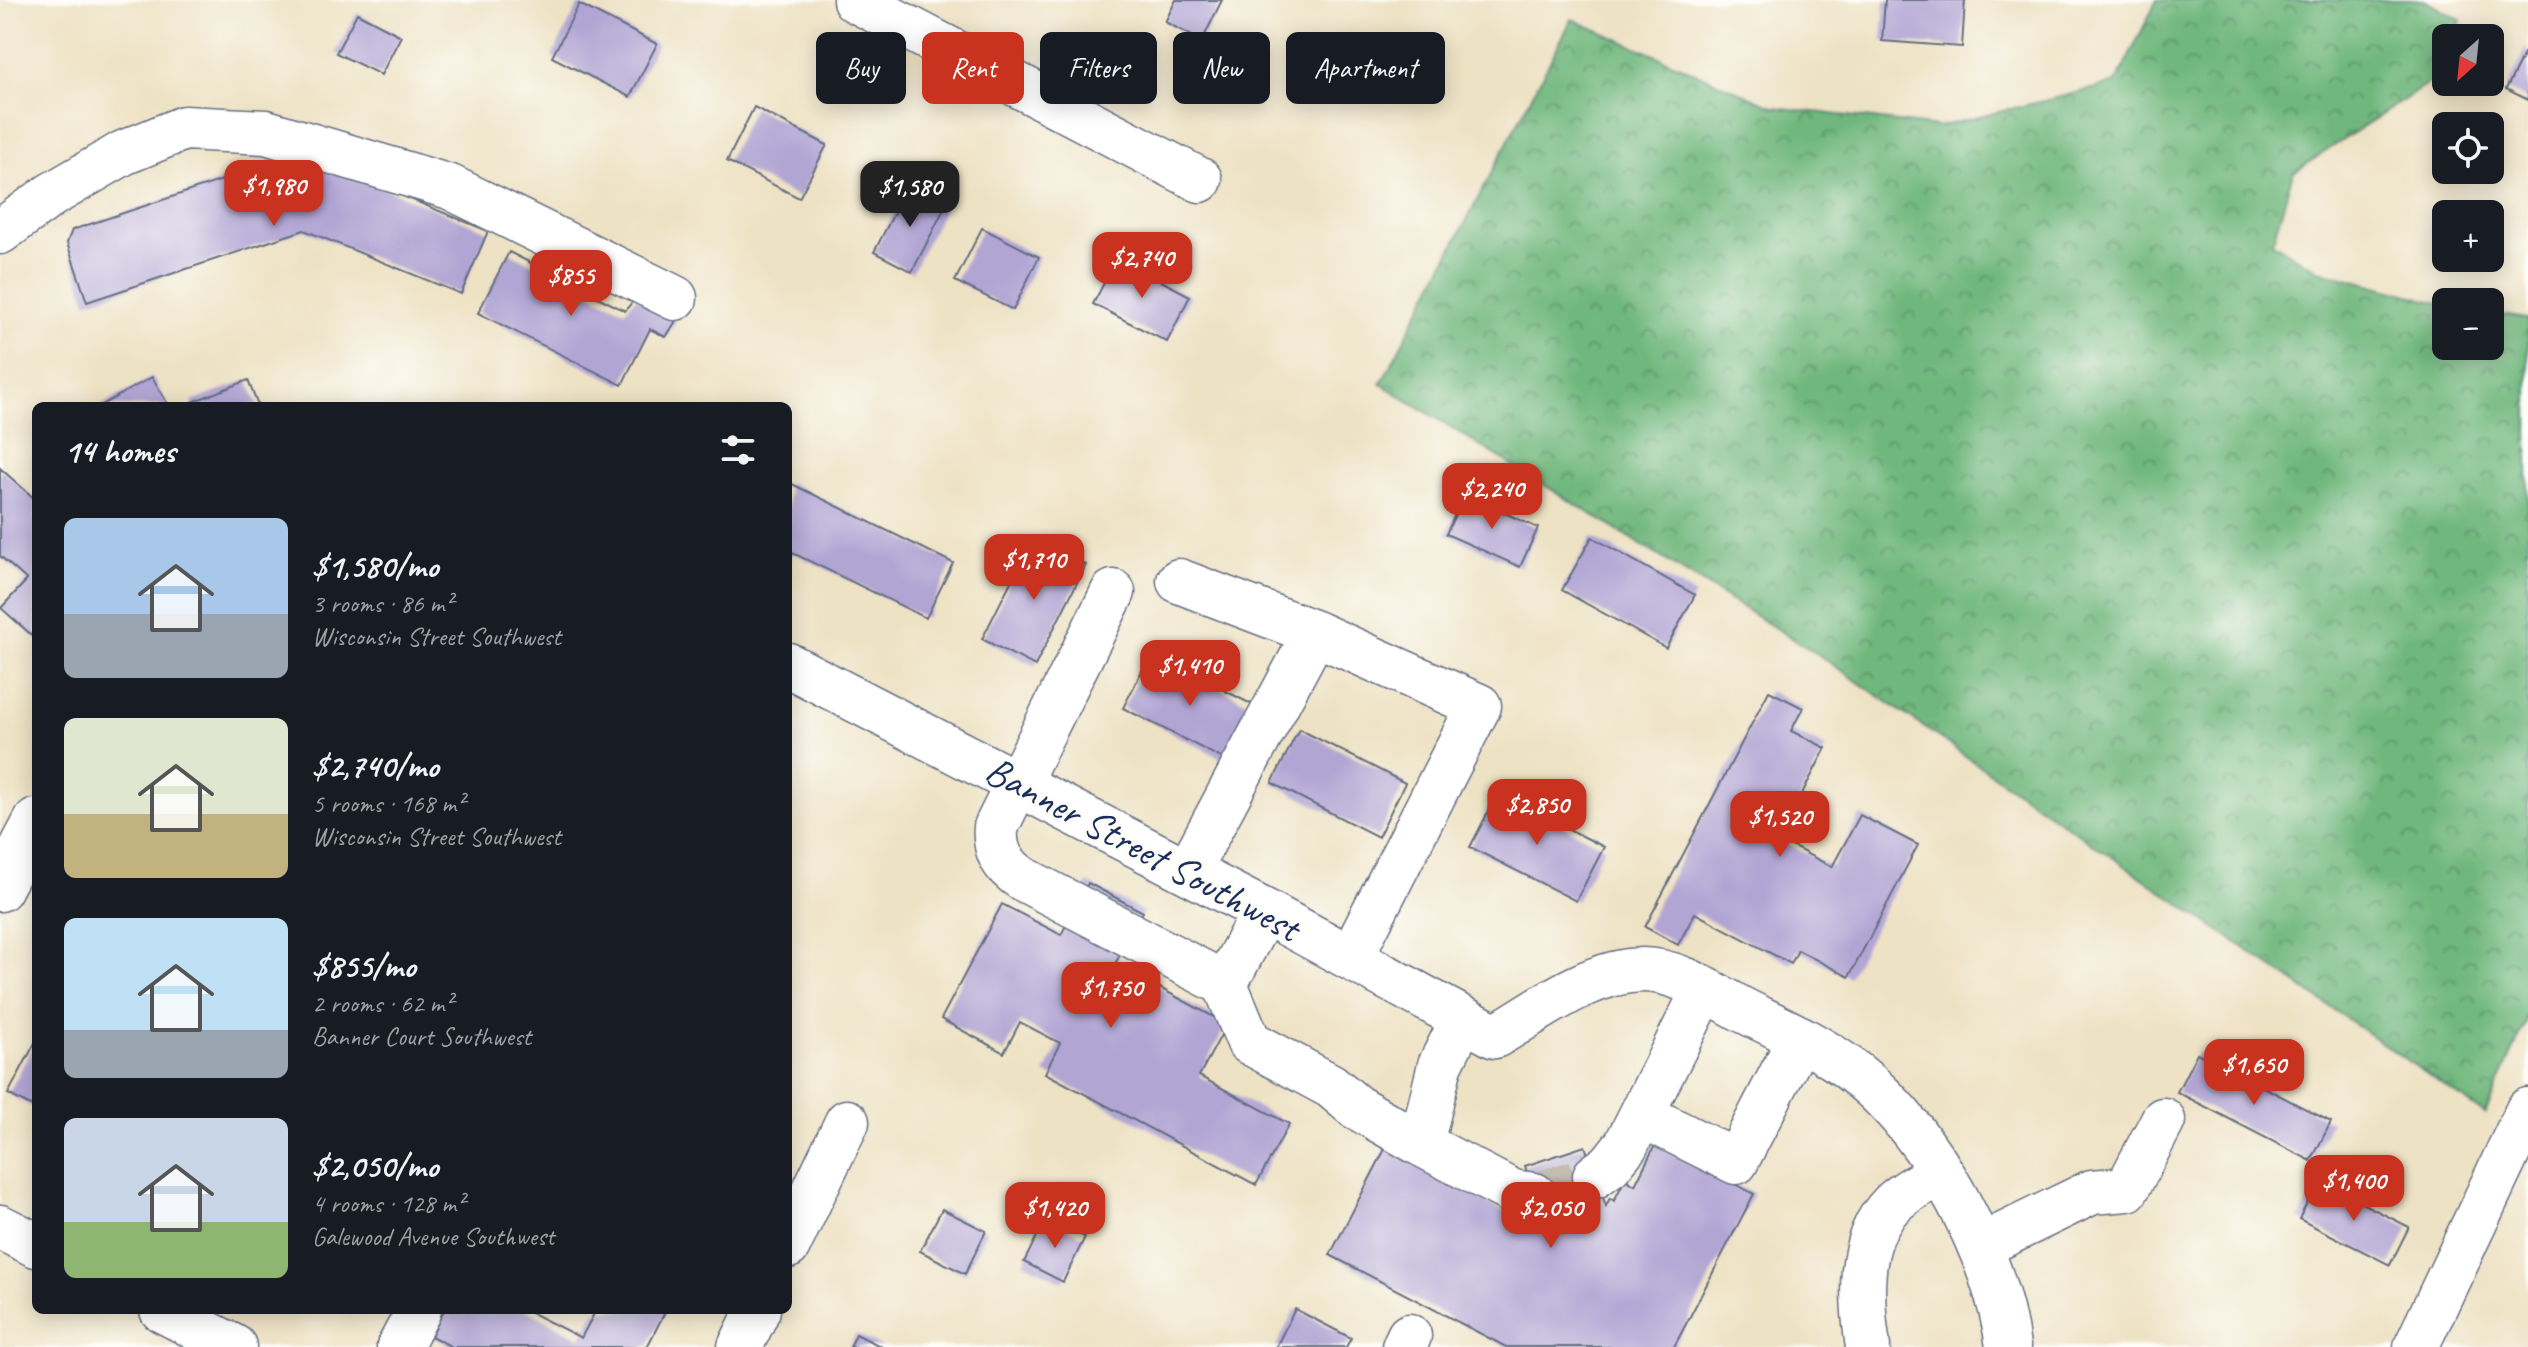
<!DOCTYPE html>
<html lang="en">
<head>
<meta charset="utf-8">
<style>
  :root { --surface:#171b24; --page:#242831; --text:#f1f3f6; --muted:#9ea1a6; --accent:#c8321e }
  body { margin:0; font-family:Caveat,sans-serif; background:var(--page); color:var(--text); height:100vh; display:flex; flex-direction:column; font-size:30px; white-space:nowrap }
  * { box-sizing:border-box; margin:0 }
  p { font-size:26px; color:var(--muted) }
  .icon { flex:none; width:44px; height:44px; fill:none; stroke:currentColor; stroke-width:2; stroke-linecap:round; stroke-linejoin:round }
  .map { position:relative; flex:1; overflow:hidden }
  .panel { position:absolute; left:32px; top:402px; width:760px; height:912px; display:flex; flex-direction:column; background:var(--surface); border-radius:12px; box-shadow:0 4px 20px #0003 }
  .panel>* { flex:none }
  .guide { position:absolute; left:816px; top:32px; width:760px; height:72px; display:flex; gap:16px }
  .needle { width:52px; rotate:207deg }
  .buttons { position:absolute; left:2432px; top:24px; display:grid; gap:16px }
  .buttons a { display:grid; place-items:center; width:72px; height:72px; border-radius:12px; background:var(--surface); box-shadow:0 4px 20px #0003; font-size:40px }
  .price { position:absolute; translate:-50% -68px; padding:0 18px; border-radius:16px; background:var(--accent); color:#fff; font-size:26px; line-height:52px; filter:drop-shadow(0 2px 4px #0008) }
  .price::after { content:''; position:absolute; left:50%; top:48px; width:24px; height:18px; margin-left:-12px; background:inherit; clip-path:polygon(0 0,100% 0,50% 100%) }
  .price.current { background:#222; color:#fff }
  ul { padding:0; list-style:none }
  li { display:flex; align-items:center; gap:24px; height:200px; padding:0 32px }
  li span { display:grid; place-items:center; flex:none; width:224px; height:160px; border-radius:12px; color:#555 }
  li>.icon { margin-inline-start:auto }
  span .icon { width:96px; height:96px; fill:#fffc; stroke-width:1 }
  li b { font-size:34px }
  h2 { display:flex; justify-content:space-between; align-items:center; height:96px; padding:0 32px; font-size:34px }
  .chip { padding:0 28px; border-radius:12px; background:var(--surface); box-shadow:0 4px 20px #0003; font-size:28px; line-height:72px }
  .chip.current { background:var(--accent); color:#fff }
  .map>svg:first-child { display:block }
  .forest { fill:url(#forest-crowns); stroke:#46736e; stroke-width:2 }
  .building { fill:#b1a5d4 }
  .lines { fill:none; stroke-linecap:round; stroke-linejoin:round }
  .minor-tunnel { stroke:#c4beb0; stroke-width:44; stroke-dasharray:44 22; stroke-linecap:butt }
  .minor-casing { stroke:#656e82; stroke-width:47 }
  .minor { stroke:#fff; stroke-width:44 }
  .labels { text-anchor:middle; stroke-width:6; stroke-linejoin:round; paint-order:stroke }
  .street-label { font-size:40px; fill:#1b2f5e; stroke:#fdfcf7 }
</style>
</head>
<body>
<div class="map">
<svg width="2528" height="1347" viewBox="0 0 2528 1347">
  <defs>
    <pattern id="forest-crowns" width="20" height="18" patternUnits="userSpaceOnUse" patternTransform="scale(2)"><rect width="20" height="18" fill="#70b77d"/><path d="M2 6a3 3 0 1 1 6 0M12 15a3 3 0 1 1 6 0" fill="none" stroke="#5b956a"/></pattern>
  </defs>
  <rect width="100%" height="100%" fill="#fdfcf7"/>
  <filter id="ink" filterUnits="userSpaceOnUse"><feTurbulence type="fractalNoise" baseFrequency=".0125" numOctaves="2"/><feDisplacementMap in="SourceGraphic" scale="16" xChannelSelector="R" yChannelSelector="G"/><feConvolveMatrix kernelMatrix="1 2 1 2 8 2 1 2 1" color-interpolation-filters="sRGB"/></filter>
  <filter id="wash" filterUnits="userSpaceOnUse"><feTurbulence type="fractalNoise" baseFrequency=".006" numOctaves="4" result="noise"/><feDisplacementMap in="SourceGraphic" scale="32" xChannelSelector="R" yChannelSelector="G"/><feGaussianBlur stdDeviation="1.8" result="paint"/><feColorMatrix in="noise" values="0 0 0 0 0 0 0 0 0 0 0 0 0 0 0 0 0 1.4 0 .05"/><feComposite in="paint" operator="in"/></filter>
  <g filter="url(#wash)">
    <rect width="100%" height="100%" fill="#eee2c4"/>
    <path class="forest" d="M 2157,0 L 2424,0 L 2461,20 L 2455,38 L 2446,38 L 2446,72 L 2293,173 L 2272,243 L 2318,270 L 2446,305 L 2446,346 L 2490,346 L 2490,313 L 2528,319 L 2528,1017 L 2485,1114 L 1819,655 L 1381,384 L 1572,19 L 1774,107 L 1938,127 L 2116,83 Z"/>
    <g id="blocks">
      <path class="building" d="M 1176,0 L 1222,0 L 1202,41 L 1165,22 Z
        M 1885,0 L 1965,0 L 1962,47 L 1882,41 Z
        M 579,4 L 657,44 L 630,97 L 552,57 Z
        M 357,13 L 401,36 L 381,75 L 336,53 Z
        M 2528,46 L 2528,100 L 2506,89 Z
        M 754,107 L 827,145 L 799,198 L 727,161 Z
        M 301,154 L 488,231 L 461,294 L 304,230 L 87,302 L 67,243 L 72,230 Z
        M 908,186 L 946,205 L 912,272 L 874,252 Z
        M 982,228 L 1039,257 L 1013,310 L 955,281 Z
        M 509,252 L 625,311 L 636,297 L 676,321 L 666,337 L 650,329 L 622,385 L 478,313 Z
        M 1117,258 L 1190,296 L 1167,342 L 1093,304 Z
        M 152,377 L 169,406 L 100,406 Z
        M 248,380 L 258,406 L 194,406 L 192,402 Z
        M 0,468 L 36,500 L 36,639 L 1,608 L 27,580 L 0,556 Z
        M 788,482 L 953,563 L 926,618 L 793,553 L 788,565 Z
        M 1464,495 L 1538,528 L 1520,567 L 1446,534 Z
        M 1592,537 L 1695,595 L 1666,648 L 1562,590 Z
        M 1033,538 L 1086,565 L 1035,666 L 982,639 Z
        M 1151,653 L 1257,707 L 1229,762 L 1123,708 Z
        M 1769,691 L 1803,708 L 1791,731 L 1826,748 L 1778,839 L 1832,867 L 1860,815 L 1918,845 L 1849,977 L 1798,950 L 1791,964 L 1695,913 L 1678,945 L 1645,927 Z
        M 1299,729 L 1405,783 L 1378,837 L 1272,783 Z
        M 1498,793 L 1604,847 L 1576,901 L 1470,847 Z
        M 1088,883 L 1143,912 L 1115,964 L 1227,1024 L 1199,1076 L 1289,1124 L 1256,1185 L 1045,1073 L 1060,1043 L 1020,1022 L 1004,1053 L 941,1019 L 1002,904 L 1061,935 Z
        M 36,1041 L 36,1109 L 8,1094 Z
        M 2197,1053 L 2331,1122 L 2311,1161 L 2177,1092 Z
        M 1656,1143 L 1754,1194 L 1674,1347 L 1506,1347 L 1330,1255 L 1385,1149 L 1537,1229 L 1544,1226 L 1525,1166 L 1585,1146 L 1606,1206 L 1610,1198 L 1614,1201 L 1625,1179 L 1635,1185 Z
        M 2318,1181 L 2409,1227 L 2390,1265 L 2299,1219 Z
        M 942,1209 L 986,1231 L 965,1274 L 920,1251 Z
        M 1046,1218 L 1085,1237 L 1063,1282 L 1024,1262 Z
        M 1295,1309 L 1351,1338 L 1346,1347 L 1276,1347 Z
        M 444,1310 L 526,1310 L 581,1338 L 596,1310 L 666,1310 L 647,1347 L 452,1347 L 431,1336 Z
        M 856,1334 L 882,1347 L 850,1347 Z"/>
    </g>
  </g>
  <g filter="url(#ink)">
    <use href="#blocks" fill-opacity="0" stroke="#656e82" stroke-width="2"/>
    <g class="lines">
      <path class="minor-tunnel" d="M 1534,1195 L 1595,1176"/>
      <g class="minor-casing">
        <path id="minor" d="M 855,0 L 1200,180
          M 0,232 L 51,195 L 123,153 L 184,128 L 266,132 L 450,187 L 675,298
          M 1179,581 L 1315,633 L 1479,706 L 1351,957
          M 1113,592 L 996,827 C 994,852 1003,866 1023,879 L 1225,984 L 1249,1042 L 1331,1086 L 1356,1107 L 1421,1144 L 1513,1192 L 1534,1195
          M 788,665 L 1264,911 L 1495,1036 C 1540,1010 1588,971 1643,970 C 1678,970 1713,994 1743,1010 C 1783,1030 1825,1048 1859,1076 C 1932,1133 1997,1256 2008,1347
          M 1188,871 L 1315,633
          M 0,889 L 36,821
          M 1225,984 L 1264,911
          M 1642,1115 L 1736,1162 L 1800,1038
          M 1421,1144 L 1440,1065 L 1463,1019
          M 1595,1176 L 1610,1165 L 1626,1145 L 1704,990
          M 0,1227 L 36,1245
          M 788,1246 L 847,1122
          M 1981,1246 L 2092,1192 L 2127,1189 L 2163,1120
          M 162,1310 L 234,1347
          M 399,1347 L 419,1310
          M 740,1347 L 758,1310
          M 1404,1347 L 1409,1336
          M 1868,1347 C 1861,1301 1856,1240 1892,1204 C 1905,1191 1924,1183 1940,1173
          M 2416,1347 L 2528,1110"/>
      </g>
      <use href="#minor" class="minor"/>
    </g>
  </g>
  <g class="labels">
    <g class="street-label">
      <text transform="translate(1143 848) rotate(28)" y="14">Banner Street Southwest</text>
    </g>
  </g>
</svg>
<div class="buttons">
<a><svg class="needle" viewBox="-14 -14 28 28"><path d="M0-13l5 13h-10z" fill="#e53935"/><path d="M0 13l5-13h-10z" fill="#9ea1a6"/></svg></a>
<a><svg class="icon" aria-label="locate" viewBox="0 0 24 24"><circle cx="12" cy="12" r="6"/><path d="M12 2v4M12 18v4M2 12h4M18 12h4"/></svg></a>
<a>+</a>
<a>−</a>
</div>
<b class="price" style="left:274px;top:228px">$1,980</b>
<b class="price current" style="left:910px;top:229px">$1,580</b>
<b class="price" style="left:1142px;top:300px">$2,740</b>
<b class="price" style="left:571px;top:318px">$855</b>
<b class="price" style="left:1492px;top:531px">$2,240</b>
<b class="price" style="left:1034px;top:602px">$1,710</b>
<b class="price" style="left:1190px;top:708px">$1,410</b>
<b class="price" style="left:1537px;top:847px">$2,850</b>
<b class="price" style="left:1780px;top:859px">$1,520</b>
<b class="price" style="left:1111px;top:1030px">$1,750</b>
<b class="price" style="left:2254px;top:1107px">$1,650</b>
<b class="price" style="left:2354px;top:1223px">$1,400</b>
<b class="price" style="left:1055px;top:1250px">$1,420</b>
<b class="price" style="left:1551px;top:1250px">$2,050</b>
<div class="guide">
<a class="chip">Buy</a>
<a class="chip current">Rent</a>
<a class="chip">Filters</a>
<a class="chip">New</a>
<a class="chip">Apartment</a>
</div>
<section class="panel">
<h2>14 homes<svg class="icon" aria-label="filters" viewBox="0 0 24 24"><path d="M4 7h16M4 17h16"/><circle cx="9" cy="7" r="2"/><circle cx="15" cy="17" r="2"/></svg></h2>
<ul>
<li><span style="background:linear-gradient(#a9c7e8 60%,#9aa5b1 0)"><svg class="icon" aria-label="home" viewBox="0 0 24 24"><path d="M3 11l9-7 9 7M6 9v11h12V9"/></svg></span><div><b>$1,580/mo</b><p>3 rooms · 86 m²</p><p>Wisconsin Street Southwest</p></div></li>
<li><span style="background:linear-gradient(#dfe7d0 60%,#c2b280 0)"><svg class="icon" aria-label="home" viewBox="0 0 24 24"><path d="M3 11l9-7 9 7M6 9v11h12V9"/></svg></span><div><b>$2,740/mo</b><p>5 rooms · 168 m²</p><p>Wisconsin Street Southwest</p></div></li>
<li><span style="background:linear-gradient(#bfe0f5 70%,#9aa5b1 0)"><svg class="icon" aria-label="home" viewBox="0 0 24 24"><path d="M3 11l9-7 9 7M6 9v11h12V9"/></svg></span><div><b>$855/mo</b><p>2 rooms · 62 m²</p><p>Banner Court Southwest</p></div></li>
<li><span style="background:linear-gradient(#c9d6e8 65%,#8fb573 0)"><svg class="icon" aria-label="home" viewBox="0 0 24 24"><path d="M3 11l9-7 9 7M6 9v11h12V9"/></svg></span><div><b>$2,050/mo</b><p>4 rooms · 128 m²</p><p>Galewood Avenue Southwest</p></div></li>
</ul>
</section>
</div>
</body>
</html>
